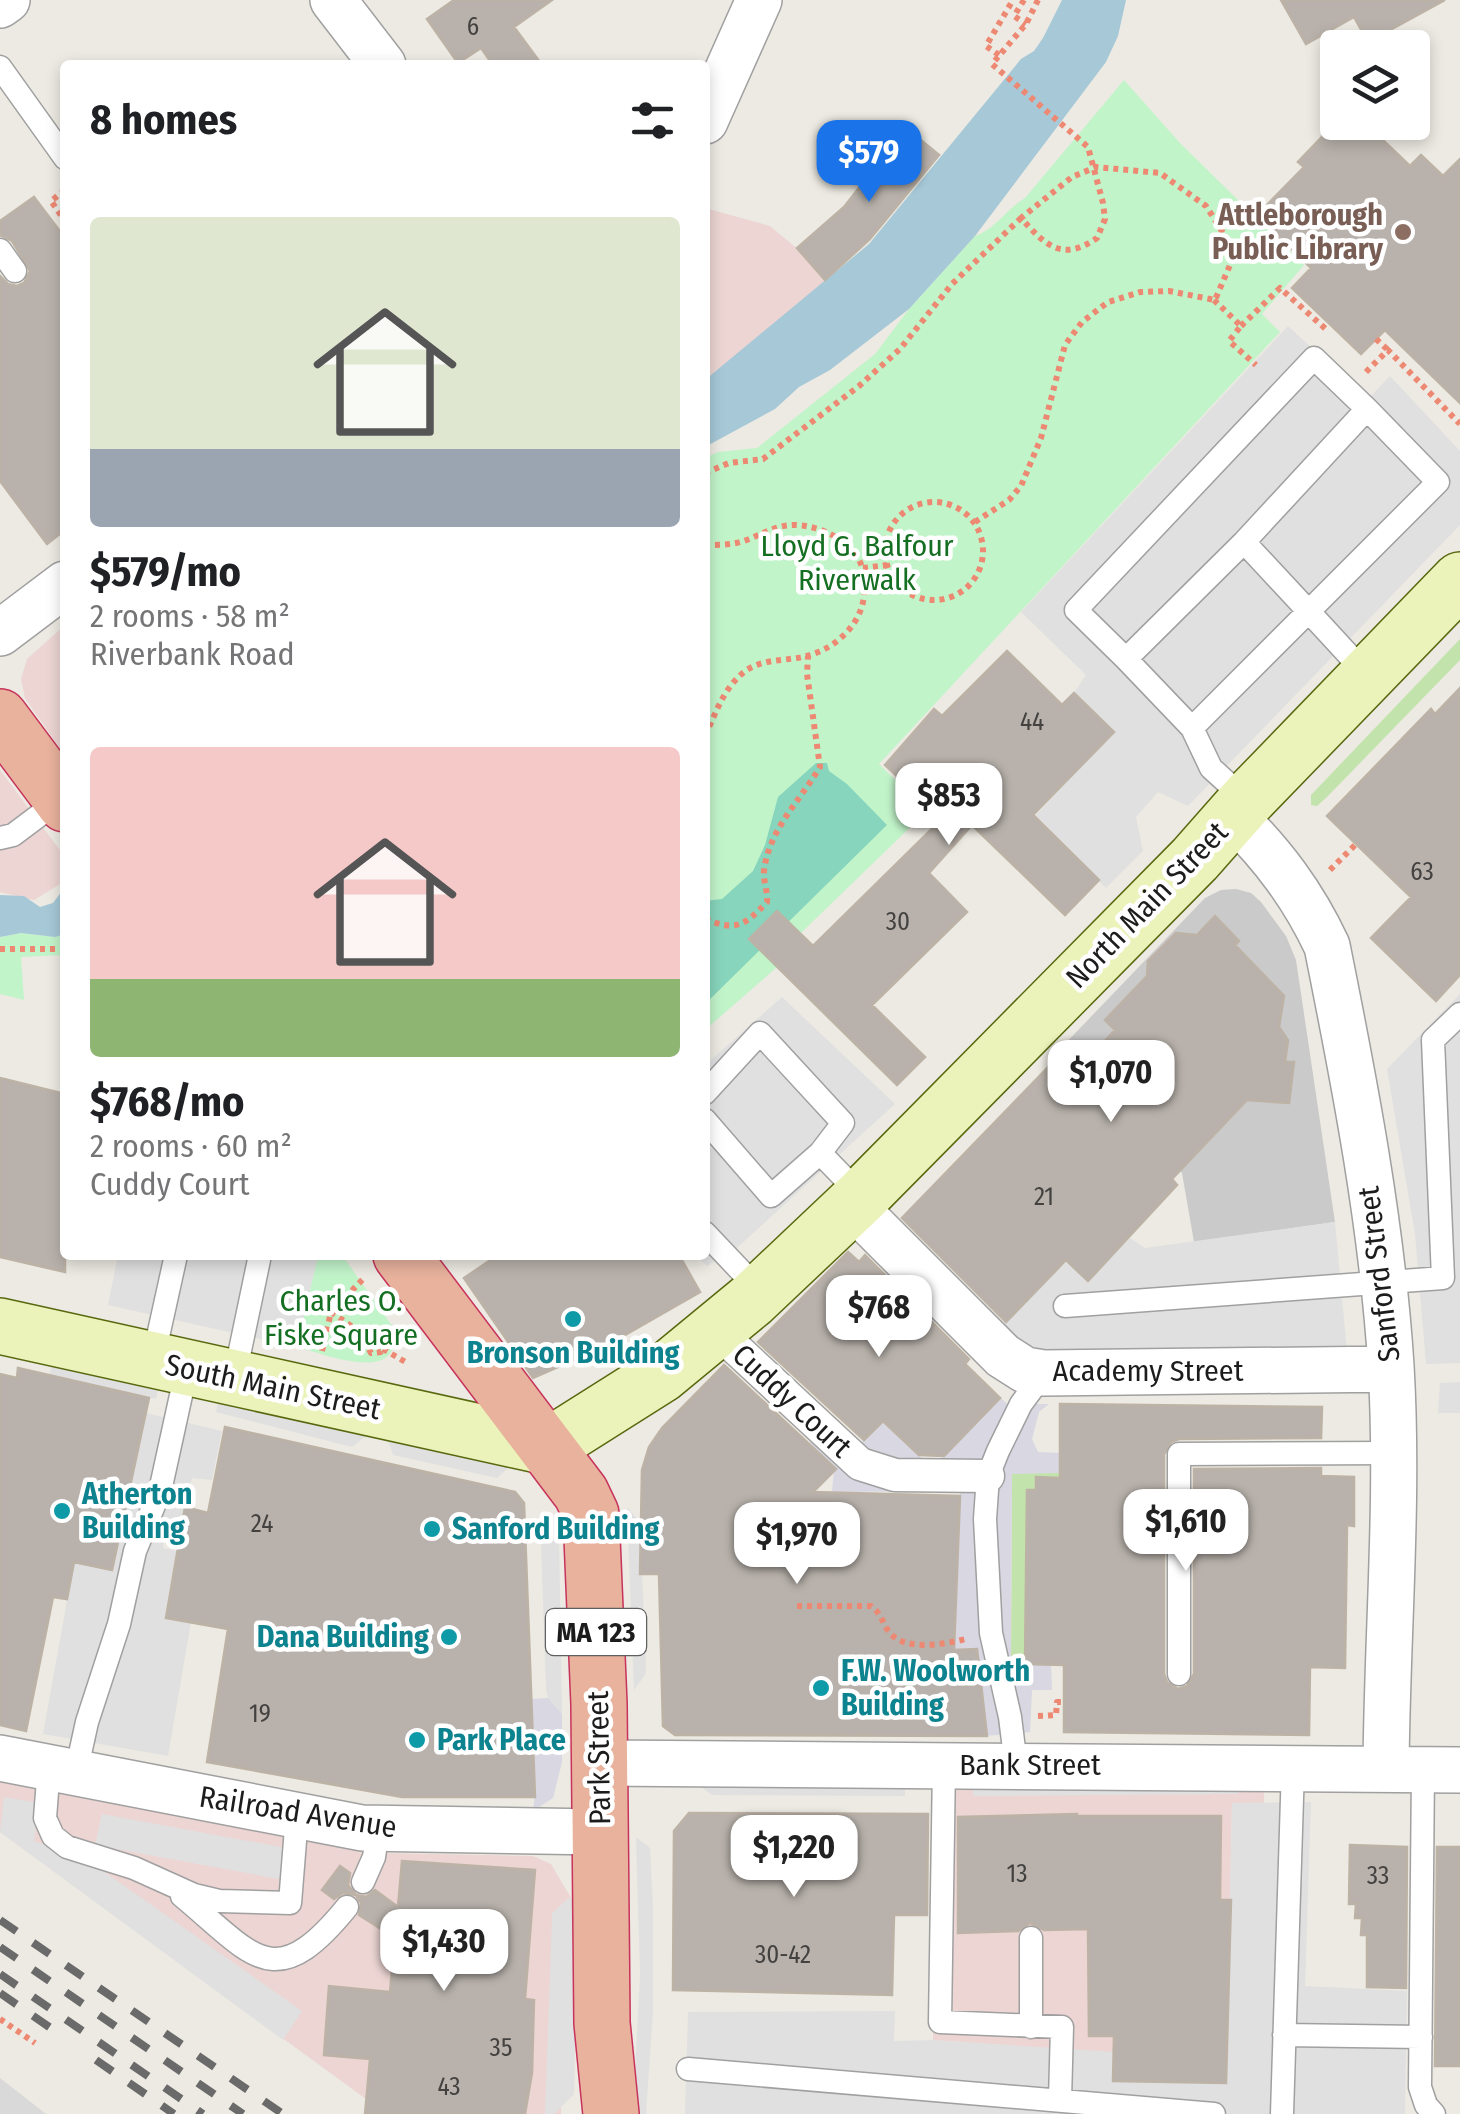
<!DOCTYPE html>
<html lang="en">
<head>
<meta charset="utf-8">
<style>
  :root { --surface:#fff; --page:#f2f2f2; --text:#202124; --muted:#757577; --accent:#1a73e8 }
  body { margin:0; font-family:"Fira Sans Condensed",sans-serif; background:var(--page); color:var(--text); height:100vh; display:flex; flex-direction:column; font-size:38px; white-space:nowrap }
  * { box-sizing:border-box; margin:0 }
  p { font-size:32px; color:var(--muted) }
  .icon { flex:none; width:55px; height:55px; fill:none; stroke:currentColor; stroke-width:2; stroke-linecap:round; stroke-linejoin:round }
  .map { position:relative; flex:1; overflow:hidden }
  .panel { position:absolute; left:60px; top:60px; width:650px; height:1200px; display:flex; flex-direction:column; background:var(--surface); border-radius:10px; box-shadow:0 5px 15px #0003 }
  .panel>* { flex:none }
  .fabs { position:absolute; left:1320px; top:30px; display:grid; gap:20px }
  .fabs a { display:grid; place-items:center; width:110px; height:110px; border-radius:10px; background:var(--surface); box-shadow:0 5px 15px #0003; font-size:50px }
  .price { position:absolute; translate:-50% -85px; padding:0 22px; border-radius:20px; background:#fff; color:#222; font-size:32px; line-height:65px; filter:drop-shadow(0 2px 5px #0008) }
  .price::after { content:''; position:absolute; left:50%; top:60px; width:30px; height:22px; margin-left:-15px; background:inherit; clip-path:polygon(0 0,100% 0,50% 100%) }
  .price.on { background:var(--accent); color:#fff }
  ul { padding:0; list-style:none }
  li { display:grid; align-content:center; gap:20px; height:530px; padding:0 30px }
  li span { display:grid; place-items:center; height:310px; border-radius:10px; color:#555 }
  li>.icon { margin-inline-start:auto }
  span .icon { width:180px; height:180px; fill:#fffc; stroke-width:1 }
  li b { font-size:42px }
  h2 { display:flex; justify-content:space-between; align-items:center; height:120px; padding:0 30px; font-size:42px }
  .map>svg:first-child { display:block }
  .residential { fill:#dad9d9 }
  .commercial { fill:#ecd5d3 }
  .religious { fill:#cacaca }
  .grass { fill:#c3e3ac }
  .park { fill:#c2f4ca }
  .pitch { fill:#87d5bc }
  .parking { fill:#e0e0e0 }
  .plaza { fill:#d8d7e2 }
  .water { fill:#a6c8d7 }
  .building { fill:#b9b2ac; stroke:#bdb2a6; stroke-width:2.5 }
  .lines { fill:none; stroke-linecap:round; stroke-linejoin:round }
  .service-casing { stroke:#a0a0a0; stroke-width:25 }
  .pedestrian-casing { stroke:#a0a0a0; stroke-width:35 }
  .minor-casing { stroke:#a0a0a0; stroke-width:48 }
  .secondary-casing { stroke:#58680e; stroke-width:58 }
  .trunk-casing { stroke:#c7335c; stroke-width:58 }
  .path { stroke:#ed8873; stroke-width:6; stroke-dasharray:5 5; stroke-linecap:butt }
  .service { stroke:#fff; stroke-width:22 }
  .pedestrian { stroke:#fff; stroke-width:32 }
  .minor { stroke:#fff; stroke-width:45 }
  .secondary { stroke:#ecf3ba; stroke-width:55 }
  .trunk { stroke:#e8b29d; stroke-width:55 }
  .rail { stroke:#6a6a6a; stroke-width:8; stroke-dasharray:20 20; stroke-linecap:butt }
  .education-dot { fill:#8d6e63; stroke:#fff; stroke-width:4 }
  .culture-dot { fill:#0f9aa8; stroke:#fff; stroke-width:4 }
  .labels { text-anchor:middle; stroke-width:9; stroke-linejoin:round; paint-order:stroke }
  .number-label { font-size:25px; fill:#434240 }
  .shield { fill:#fff; stroke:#606060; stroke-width:2.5 }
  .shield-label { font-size:28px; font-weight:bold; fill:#1c1c1c }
  .education-label { font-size:30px; font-weight:bold; fill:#785e54; stroke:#fff; text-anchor:end }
  .park-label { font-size:30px; fill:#156f22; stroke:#fff }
  .street-label { font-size:30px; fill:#1c1c1c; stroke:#fff }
  .culture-label { font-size:30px; font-weight:bold; fill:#0d838f; stroke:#fff; text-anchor:start }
</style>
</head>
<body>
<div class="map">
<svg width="1460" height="2114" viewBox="0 0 1460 2114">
  <rect width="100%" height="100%" fill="#eceae2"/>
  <path class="residential" d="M 0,2078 L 46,2114 L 0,2114 Z"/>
  <path class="commercial" d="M 705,208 L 770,226 L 800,251 L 825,280 L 823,285 L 705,380 Z
    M 65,625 L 65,756 L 25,698 L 21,679 L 27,659 Z
    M 0,770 L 65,857 L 65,881 L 34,900 L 0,892 Z
    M 0,1770 L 342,1835 L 347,1848 L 380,1853 L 533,1856 L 551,1864 L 577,1908 L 574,2094 L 561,2106 L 561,2114 L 365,2114 L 366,2099 L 0,1832 Z
    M 973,1780 L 1239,1780 L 1264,1793 L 1264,1803 L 1232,1804 L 1226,2083 L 1113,2080 L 1059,2049 L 933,2040 L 937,1793 L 953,1793 Z"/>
  <path class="religious" d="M 1236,889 L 1251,893 L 1261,902 L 1286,936 L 1296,960 L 1335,1222 L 1194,1242 L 1182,1173 L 1059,1050 L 1205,898 L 1221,890 Z"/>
  <path class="grass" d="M 1460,639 L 1460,660 L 1327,797 L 1317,806 L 1311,805 L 1311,795 Z
    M 1015,1471 L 1059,1473 L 1059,1478 L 1036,1477 L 1036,1490 L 1027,1490 L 1025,1664 L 1013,1661 L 1011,1657 L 1012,1473 Z"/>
  <path class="park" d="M 1124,80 L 1180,143 L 1304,265 L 1262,314 L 1280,332 L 879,764 L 927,811 L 772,961 L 777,967 L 705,1030 L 705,458 L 718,452 L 757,448 L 875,354 L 909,309 L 975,236 C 996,229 1006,209 1025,198 Z
    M 21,933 L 55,937 L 65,934 L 65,955 L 21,957 L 24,1000 L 0,994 L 0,937 Z
    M 318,1255 L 342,1255 L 395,1330 C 401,1386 325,1354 297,1347 Z"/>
  <path class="pitch" d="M 816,763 L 827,763 L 829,771 L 847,784 L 887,825 L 705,1004 L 705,901 L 722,899 L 753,871 L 765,845 L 778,797 Z"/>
  <path class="parking" d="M 1288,326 L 1363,395 L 1370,397 L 1390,376 L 1460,451 L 1460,525 L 1188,806 L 1158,792 L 1136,817 L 1143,851 L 1106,888 L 1034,817 L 1114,732 L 1074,693 L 1086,675 L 1021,612 Z
    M 1460,994 L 1460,1363 L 1426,1364 L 1415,1234 L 1387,1069 Z
    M 782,997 L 895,1104 L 739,1246 L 707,1266 L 695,1255 L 705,1255 L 705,1065 Z
    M 1335,1222 L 1347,1352 L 1036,1357 L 1002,1326 L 1066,1260 L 1088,1280 L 1130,1238 L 1145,1248 Z
    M 118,1255 L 318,1255 L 297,1347 L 108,1305 Z
    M 54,1358 L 160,1382 L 156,1399 L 49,1376 Z
    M 1460,1382 L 1460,1413 L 1438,1413 L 1440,1383 Z
    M 219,1397 L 367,1435 L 352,1447 L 216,1412 Z
    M 146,1413 L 222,1431 L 212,1480 L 192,1478 L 180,1535 L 165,1533 L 163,1548 L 177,1551 L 166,1618 L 191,1622 L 168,1756 L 43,1734 L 74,1562 Z
    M 387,1437 L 513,1464 L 497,1478 L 393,1455 Z
    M 627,1507 L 640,1522 L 646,1667 L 645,1675 L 634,1690 Z
    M 555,1512 L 559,1534 L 562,1714 L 548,1698 L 546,1690 L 541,1542 Z
    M 905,1780 L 905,1796 L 712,1795 L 701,1787 L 710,1781 Z
    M 973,1780 L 1239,1780 L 1238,1794 L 973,1796 Z
    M 4,1797 L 39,1803 L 34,1841 L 89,1861 L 302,2011 L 283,2040 L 0,1832 Z
    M 1311,1802 L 1305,1986 L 1407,1991 L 1405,2114 L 685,2114 L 688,2012 L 895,2011 L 894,2041 L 933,2040 L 1114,2052 L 1114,2080 L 1226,2083 L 1232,1803 Z
    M 102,1814 L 286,1848 L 279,1879 L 95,1845 Z
    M 636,1837 L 650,1848 L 653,1908 L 653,2011 L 646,2114 L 633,2114 L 640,1975 Z
    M 570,1897 L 577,1908 L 574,2094 L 554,2114 L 545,2114 L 552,1919 L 552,1913 Z"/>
  <path class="plaza" d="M 761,1350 L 858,1445 L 883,1421 L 932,1468 L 1000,1397 L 1007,1404 L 1049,1404 L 1039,1412 L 1032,1439 L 1038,1452 L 1060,1453 L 1059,1473 L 1012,1474 L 1011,1657 L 1013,1661 L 1025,1664 L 1051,1665 L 1052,1690 L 1032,1690 L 1030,1732 L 985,1736 L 985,1724 L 953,1650 L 960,1491 L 832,1492 L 834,1470 L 790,1463 L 813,1439 L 743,1369 Z
    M 548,1698 L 562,1714 L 562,1762 L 553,1798 L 533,1811 L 535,1794 L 532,1699 Z"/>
  <path class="water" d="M 1062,0 L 1126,0 L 1118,36 L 1106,62 L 975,236 L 909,309 L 830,370 L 799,387 L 775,409 L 705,447 L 705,380 L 869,244 L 1021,59 L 1034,51 L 1043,38 Z
    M 65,887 L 65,934 L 55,937 L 21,933 L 0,937 L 0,895 L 24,896 L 40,907 L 53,903 Z"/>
  <path class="building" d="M 454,0 L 552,0 L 514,27 L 542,65 L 493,65 L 481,48 L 458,63 L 427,19 Z
    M 1281,0 L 1445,0 L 1368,42 L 1354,17 L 1306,44 Z
    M 1338,120 L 1364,122 L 1410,166 L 1421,155 L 1443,176 L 1460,159 L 1460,403 L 1385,330 L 1361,354 L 1292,288 L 1311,268 L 1257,215 L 1304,167 L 1298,162 Z
    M 906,128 L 939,155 L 870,239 L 825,280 L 797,248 L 844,207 Z
    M 34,197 L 65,238 L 65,530 L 47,544 L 0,481 L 0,276 L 8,284 L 17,286 L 24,283 L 30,271 L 12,241 L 0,235 L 0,221 Z
    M 1007,651 L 1062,705 L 1074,693 L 1114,732 L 1033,815 L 1099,880 L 1065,915 L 972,825 L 929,873 L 967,912 L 872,1005 L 925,1057 L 897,1085 L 749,939 L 777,911 L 813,946 L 942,819 L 885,765 L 934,709 L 942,716 Z
    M 1460,688 L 1460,975 L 1436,1001 L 1371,938 L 1411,897 L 1327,816 L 1431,709 L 1435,714 Z
    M 1215,916 L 1239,941 L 1235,945 L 1284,996 L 1279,1027 L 1288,1040 L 1285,1062 L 1294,1062 L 1289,1103 L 1247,1100 L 1172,1179 L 1177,1185 L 1088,1281 L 1066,1260 L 1006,1322 L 902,1218 L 1056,1059 L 1073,1075 L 1115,1030 L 1105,1020 L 1147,976 L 1148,961 L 1176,933 L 1197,935 Z
    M 0,1078 L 65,1094 L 65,1272 L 0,1257 Z
    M 848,1252 L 859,1262 L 865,1255 L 969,1359 L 965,1364 L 1000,1398 L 944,1456 L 919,1455 L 883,1421 L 864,1440 L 758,1342 Z
    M 498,1255 L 679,1255 L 700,1292 L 606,1346 L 533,1378 L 464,1278 Z
    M 724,1365 L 836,1469 L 813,1492 L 960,1496 L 954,1650 L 977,1649 L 987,1736 L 675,1735 L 663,1726 L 659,1574 L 640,1574 L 642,1470 L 649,1447 L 662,1428 Z
    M 18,1368 L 149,1398 L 112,1570 L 74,1562 L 67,1599 L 53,1597 L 26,1731 L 0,1725 L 0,1374 L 17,1378 Z
    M 1060,1404 L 1322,1407 L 1321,1438 L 1179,1439 L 1171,1442 L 1164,1454 L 1164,1674 L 1167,1682 L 1178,1689 L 1187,1686 L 1194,1674 L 1194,1469 L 1321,1468 L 1321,1476 L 1354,1477 L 1354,1526 L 1347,1525 L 1345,1668 L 1310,1667 L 1309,1735 L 1064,1732 L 1064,1665 L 1025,1664 L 1027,1490 L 1036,1490 L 1036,1477 L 1060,1478 Z
    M 225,1427 L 515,1492 L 524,1503 L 535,1797 L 402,1797 L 207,1762 L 228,1629 L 166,1618 L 185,1507 L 208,1513 Z
    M 689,1813 L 928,1814 L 927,1915 L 894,1915 L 892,1995 L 673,1990 L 674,1831 Z
    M 1077,1814 L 1077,1816 L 1221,1816 L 1220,1900 L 1231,1900 L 1226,2083 L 1113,2081 L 1114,2036 L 1089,2036 L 1088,1929 L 1044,1930 L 1030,1923 L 1018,1931 L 958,1933 L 958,1817 Z
    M 1350,1845 L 1407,1847 L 1406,1988 L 1367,1987 L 1367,1935 L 1361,1935 L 1362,1918 L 1355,1918 L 1356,1904 L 1349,1904 Z
    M 1437,1847 L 1460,1847 L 1460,2066 L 1435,2066 Z
    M 402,1861 L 535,1870 L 525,1999 L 534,2000 L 532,2073 L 525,2114 L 365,2114 L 370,2059 L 324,2055 L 329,1986 L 390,1992 L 395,1938 L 359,1915 L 361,1903 L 356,1895 L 343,1893 L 334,1899 L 322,1890 L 340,1866 L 350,1873 L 348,1885 L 356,1895 L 366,1897 L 375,1890 L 398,1907 Z"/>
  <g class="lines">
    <g class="service-casing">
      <path id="service" d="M 0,67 L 65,158
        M 0,250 L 15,271
        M 1244,542 L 1126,659 L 1192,728 L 1438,482 L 1367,409 L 1244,542 C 1285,586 1326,630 1367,675
        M 1126,659 L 1076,610 L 1314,358 L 1367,409
        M 1192,728 L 1211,768 L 1246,800
        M 0,838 L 13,835 L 61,799
        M 705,1093 L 760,1033 L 843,1123 L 820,1153
        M 705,1120 L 771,1196 L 820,1153 L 862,1196
        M 705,1233 L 760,1291
        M 1065,1306 L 1443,1278 L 1433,1040 L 1460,1014
        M 153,1359 L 176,1255
        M 234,1379 L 260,1255
        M 1179,1674 L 1179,1454 L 1393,1453
        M 944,1765 L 940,2022 L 1062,2027 L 1060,2100
        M 1016,1765 L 1010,1717 L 991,1633 L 985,1519 L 988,1476 L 998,1451 L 1021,1404 L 1044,1373
        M 49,1767 L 45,1818 L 53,1836 L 67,1847 L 134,1868 L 194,1895 L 219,1901 L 290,1903 L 297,1816
        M 1423,1769 L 1420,2087 L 1426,2105 L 1434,2114
        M 76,1772 L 87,1722 L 119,1624 L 135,1551 L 160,1491 L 187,1368
        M 363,1882 L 374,1857 L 378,1830
        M 182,1896 C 253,1955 274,1997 347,1907
        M 1031,2027 L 1031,1938
        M 1284,2035 L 1421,2037
        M 688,2069 L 1214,2114
        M 1282,2114 L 1293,1767"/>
    </g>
    <g class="pedestrian-casing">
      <path id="pedestrian" d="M 717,1331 L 860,1464 L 895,1475 L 988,1476"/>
    </g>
    <g class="minor-casing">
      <path id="minor" d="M 333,0 L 383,65
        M 0,5 L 7,0
        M 705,121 L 759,0
        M 0,633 L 65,584
        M 1233,816 C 1273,855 1303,895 1327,946 C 1355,1085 1382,1225 1391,1366 C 1399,1500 1387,1635 1386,1768
        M 852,1205 L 1003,1356 L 1025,1370 L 1044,1373 L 1391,1369
        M 0,1758 L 362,1828 L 600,1832
        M 600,1763 L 1460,1770"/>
    </g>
    <g class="secondary-casing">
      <path id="secondary" d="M 0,1326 L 547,1447 L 661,1375 L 752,1300 L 862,1196 L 1195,859 L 1247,800 L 1460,580"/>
    </g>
    <g class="trunk-casing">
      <path id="trunk" d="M 0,717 L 65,804
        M 401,1255 L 581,1493 L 591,1514 L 599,1704 L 602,2023 L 611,2114"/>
    </g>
    <path class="path" d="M 1024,0 L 1014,16 L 1026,24
      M 999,55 L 986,46 L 1013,0
      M 65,190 L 51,201 L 65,221
      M 1214,300 L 1241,326 L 1229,341 L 1256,365
      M 1241,326 L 1280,288 L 1328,331
      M 1376,339 L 1388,350
      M 1366,372 L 1388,350 L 1460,424
      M 705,473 L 729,463 L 763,459 L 859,386 L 900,349 L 952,284 L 1021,218
      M885 551a49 49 0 1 1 98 0a49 49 0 1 1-98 0Z
      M 975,522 L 1009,500 L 1021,486 L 1041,438 L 1065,345 L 1082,322 L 1108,302 L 1140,292 L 1169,291 L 1215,300 L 1230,265 L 1230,247 L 1225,236 L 1206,206 L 1160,173 L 1096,167 L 1072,177 L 1021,218 C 1046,246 1062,262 1097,238 L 1105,219 L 1103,203 L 1088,147 L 992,64 L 1026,24 L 1038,0
      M 705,545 C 715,545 726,545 736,543 C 756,539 772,525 794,525 C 813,525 836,534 849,547 C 863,560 867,578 864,596 C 861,624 837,647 810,655 C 789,662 763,657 744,672 C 723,689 716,713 705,736
      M 863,568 L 887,565
      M 1330,870 L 1356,844
      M 705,919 C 737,932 745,925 767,902 C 768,891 763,881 764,871 C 769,829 800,801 820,767 L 807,674 L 808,656
      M 0,949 L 65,949
      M 331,1312 L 367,1337 L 370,1333 L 384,1336 L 385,1348 L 381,1352 L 371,1353 L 366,1344 L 367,1337
      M 383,1349 L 409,1364
      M 322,1351 L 331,1312 L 364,1278
      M 797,1606 L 871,1606 C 881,1613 882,1622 889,1632 C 905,1652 944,1644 966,1639
      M 1038,1716 L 1056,1715 L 1057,1702 L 1064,1702
      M 0,2019 L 35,2043"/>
    <use href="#service" class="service"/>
    <use href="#pedestrian" class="pedestrian"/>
    <use href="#minor" class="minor"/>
    <use href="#secondary" class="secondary"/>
    <use href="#trunk" class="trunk"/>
    <path class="rail" d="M 0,1920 L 283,2114
      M 0,1947 L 243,2114
      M 0,1974 L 203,2114
      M 0,1993 L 55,2031
      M 96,2060 L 174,2114"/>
  </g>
  <circle class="education-dot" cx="1403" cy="232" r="10"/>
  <g class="culture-dot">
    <circle cx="573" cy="1319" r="10"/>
    <circle cx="62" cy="1511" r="10"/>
    <circle cx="432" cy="1529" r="10"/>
    <circle cx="449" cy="1637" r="10"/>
    <circle cx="821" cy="1688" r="10"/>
    <circle cx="417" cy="1740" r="10"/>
  </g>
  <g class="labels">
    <g class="number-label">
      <text x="473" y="35">6</text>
      <text x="1032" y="730">44</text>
      <text x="1422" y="880">63</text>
      <text x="898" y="930">30</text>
      <text x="1044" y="1205">21</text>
      <text x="262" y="1532">24</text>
      <text x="260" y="1722">19</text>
      <text x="1017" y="1882">13</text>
      <text x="1378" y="1884">33</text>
      <text x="783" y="1963">30-42</text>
      <text x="501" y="2056">35</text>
      <text x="449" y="2095">43</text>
    </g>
    <rect class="shield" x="546" y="1609" width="100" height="46" rx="8"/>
    <g class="shield-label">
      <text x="596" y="1642">MA 123</text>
    </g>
    <g class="education-label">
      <text x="1383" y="225">Attleborough<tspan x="1383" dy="34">Public Library</tspan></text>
    </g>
    <g class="park-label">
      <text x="857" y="556">Lloyd G. Balfour<tspan x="857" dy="34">Riverwalk</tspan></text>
      <text x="341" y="1311">Charles O.<tspan x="341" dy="34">Fiske Square</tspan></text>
    </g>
    <g class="street-label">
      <text transform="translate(1147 905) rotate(-46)" y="10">North Main Street</text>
      <text transform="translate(1379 1274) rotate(-97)" y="10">Sanford Street</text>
      <text x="1148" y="1381">Academy Street</text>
      <text transform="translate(273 1387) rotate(12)" y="10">South Main Street</text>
      <text transform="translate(792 1401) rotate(43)" y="10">Cuddy Court</text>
      <text transform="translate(599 1758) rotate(-91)" y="10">Park Street</text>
      <text x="1030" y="1775">Bank Street</text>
      <text transform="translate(298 1812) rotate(9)" y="10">Railroad Avenue</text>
    </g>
    <g class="culture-label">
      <text x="573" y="1363" text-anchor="middle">Bronson Building</text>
      <text x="82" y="1504">Atherton<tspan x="82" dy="34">Building</tspan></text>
      <text x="452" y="1539">Sanford Building</text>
      <text x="429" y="1647" text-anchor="end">Dana Building</text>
      <text x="841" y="1681">F.W. Woolworth<tspan x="841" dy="34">Building</tspan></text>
      <text x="437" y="1750">Park Place</text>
    </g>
  </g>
</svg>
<div class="fabs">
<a><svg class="icon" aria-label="layers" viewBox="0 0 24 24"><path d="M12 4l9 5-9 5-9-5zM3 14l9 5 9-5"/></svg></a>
</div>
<b class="price on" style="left:869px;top:205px">$579</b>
<b class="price" style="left:949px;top:848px">$853</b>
<b class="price" style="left:1111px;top:1125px">$1,070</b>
<b class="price" style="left:879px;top:1360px">$768</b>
<b class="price" style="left:1186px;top:1574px">$1,610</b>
<b class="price" style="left:797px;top:1587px">$1,970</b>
<b class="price" style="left:794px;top:1900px">$1,220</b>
<b class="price" style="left:444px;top:1994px">$1,430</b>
<section class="panel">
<h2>8 homes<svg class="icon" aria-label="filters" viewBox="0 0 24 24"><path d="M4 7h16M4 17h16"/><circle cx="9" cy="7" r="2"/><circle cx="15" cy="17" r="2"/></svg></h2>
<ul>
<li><span style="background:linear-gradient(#dfe7d0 75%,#9aa5b1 0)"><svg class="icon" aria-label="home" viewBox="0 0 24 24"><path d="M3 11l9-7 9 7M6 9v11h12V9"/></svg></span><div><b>$579/mo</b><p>2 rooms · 58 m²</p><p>Riverbank Road</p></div></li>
<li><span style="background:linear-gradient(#f6c9c9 75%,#8fb573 0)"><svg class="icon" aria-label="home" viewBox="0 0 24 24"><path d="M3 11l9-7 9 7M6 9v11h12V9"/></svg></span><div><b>$768/mo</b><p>2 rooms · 60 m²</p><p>Cuddy Court</p></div></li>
</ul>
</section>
</div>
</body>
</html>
